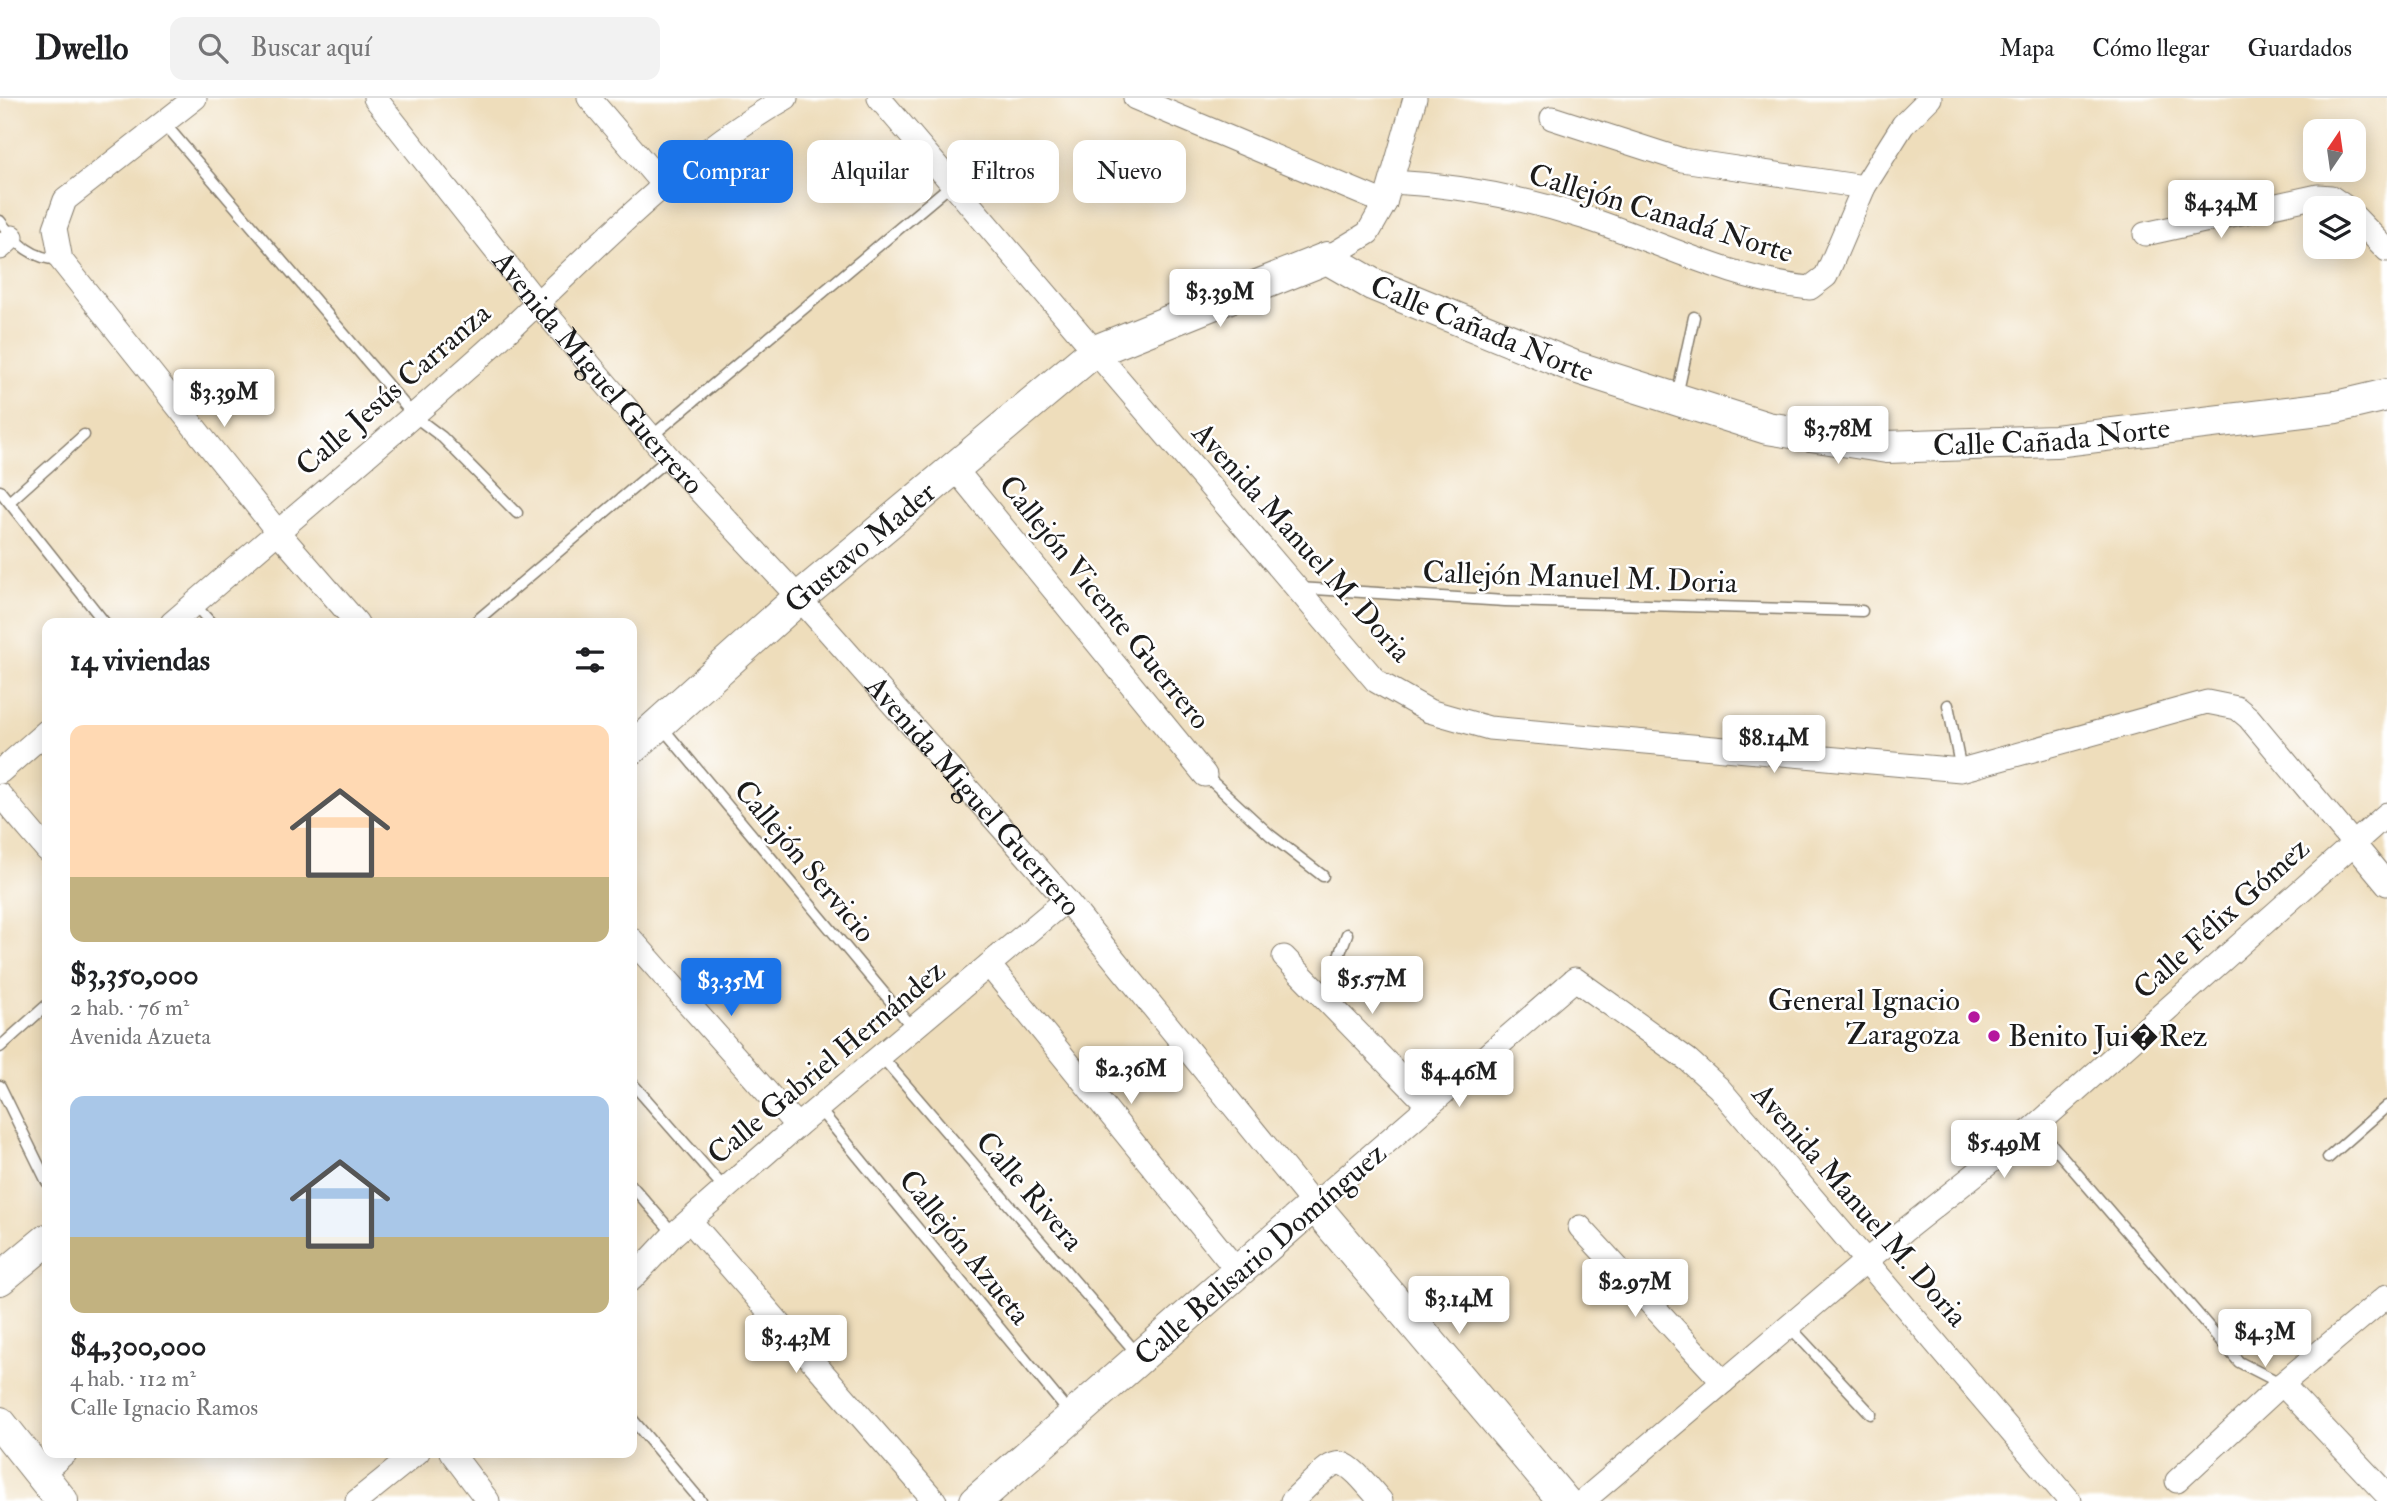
<!DOCTYPE html>
<html lang="es">
<head>
<meta charset="utf-8">
<style>
  :root { --surface:#fff; --page:#f2f2f2; --text:#202124; --muted:#757577; --line:#e0e0e0; --accent:#1a73e8 }
  body { margin:0; font-family:"IM FELL Double Pica",serif; background:var(--page); color:var(--text); height:100vh; display:flex; flex-direction:column; font-size:26px; white-space:nowrap }
  * { box-sizing:border-box; margin:0 }
  p { font-size:23px; color:var(--muted) }
  .icon { flex:none; width:38px; height:38px; fill:none; stroke:currentColor; stroke-width:2; stroke-linecap:round; stroke-linejoin:round }
  .map { position:relative; flex:1; overflow:hidden }
  .drawer { position:absolute; left:42px; top:520px; width:595px; height:840px; display:flex; flex-direction:column; background:var(--surface); border-radius:14px; box-shadow:0 4px 18px #0003 }
  .drawer>* { flex:none }
  .hud { position:absolute; left:658px; top:42px; width:665px; height:63px; display:flex; gap:14px }
  .needle { width:46px; rotate:13deg }
  .controls { position:absolute; left:2303px; top:21px; display:grid; gap:14px }
  .controls a { display:grid; place-items:center; width:63px; height:63px; border-radius:14px; background:var(--surface); box-shadow:0 4px 18px #0003; font-size:35px }
  .price { position:absolute; translate:-50% -60px; padding:0 16px; border-radius:7px; background:#fff; color:#222; font-size:23px; line-height:46px; filter:drop-shadow(0 2px 4px #0008) }
  .price::after { content:''; position:absolute; left:50%; top:42px; width:21px; height:16px; margin-left:-10px; background:inherit; clip-path:polygon(0 0,100% 0,50% 100%) }
  .price.selected { background:var(--accent); color:#fff }
  ul { padding:0; list-style:none }
  li { display:grid; align-content:center; gap:14px; height:371px; padding:0 28px }
  li span { display:grid; place-items:center; height:217px; border-radius:14px; color:#555 }
  li>.icon { margin-inline-start:auto }
  span .icon { width:126px; height:126px; fill:#fffc; stroke-width:1 }
  li b { font-size:30px }
  h2 { display:flex; justify-content:space-between; align-items:center; height:84px; padding:0 28px; font-size:30px }
  .tag { padding:0 24px; border-radius:14px; background:var(--surface); box-shadow:0 4px 18px #0003; font-size:24px; line-height:63px }
  .tag.selected { background:var(--accent); color:#fff }
  header { display:flex; align-items:center; gap:42px; box-sizing:border-box; height:98px; padding:0 35px; background:var(--surface); border-bottom:2px solid var(--line) }
  header strong { font-size:33px }
  nav { display:flex; gap:38px; margin-inline-start:auto; font-size:24px }
  .search { width:490px; height:63px; background:var(--page); display:flex; align-items:center; gap:18px; box-sizing:border-box; padding:0 24px; border-radius:14px; color:var(--muted); font-size:26px }
  .map>svg:first-child { display:block }
  .lines { fill:none; stroke-linecap:round; stroke-linejoin:round }
  .lane-casing { stroke:#857c6c; stroke-width:13 }
  .street-casing { stroke:#857c6c; stroke-width:25 }
  .secondary-casing { stroke:#857c6c; stroke-width:34 }
  .lane { stroke:#fff; stroke-width:10 }
  .street { stroke:#fff; stroke-width:23 }
  .secondary { stroke:#fff; stroke-width:32 }
  .poi-dot { fill:#b5179e; stroke:#fff; stroke-width:2.5 }
  .labels { text-anchor:middle; stroke-width:5; stroke-linejoin:round; paint-order:stroke }
  .street-label { font-size:30px; fill:#1c1c1c; stroke:#fff }
  .poi-label { font-size:30px; fill:#1c1c1c; stroke:#fff; text-anchor:end }
</style>
</head>
<body>
<header>
<strong>Dwello</strong>
<div class="search"><svg class="icon" aria-label="search" viewBox="0 0 24 24"><circle cx="10" cy="10" r="6"/><path d="M15 15l6 6"/></svg>Buscar aquí</div>
<nav><a>Mapa</a><a>Cómo llegar</a><a>Guardados</a></nav>
</header>
<div class="map">
<svg width="2387" height="1403" viewBox="0 0 2387 1403">
  <rect width="100%" height="100%" fill="#fff"/>
  <filter id="ink" filterUnits="userSpaceOnUse"><feTurbulence type="fractalNoise" baseFrequency=".0143" numOctaves="2"/><feDisplacementMap in="SourceGraphic" scale="14" xChannelSelector="R" yChannelSelector="G"/><feConvolveMatrix kernelMatrix="1 2 1 2 8 2 1 2 1" color-interpolation-filters="sRGB"/></filter>
  <filter id="wash" filterUnits="userSpaceOnUse"><feTurbulence type="fractalNoise" baseFrequency=".00686" numOctaves="4" result="noise"/><feDisplacementMap in="SourceGraphic" scale="28" xChannelSelector="R" yChannelSelector="G"/><feGaussianBlur stdDeviation="1.57" result="paint"/><feColorMatrix in="noise" values="0 0 0 0 0 0 0 0 0 0 0 0 0 0 0 0 0 1.4 0 .05"/><feComposite in="paint" operator="in"/></filter>
  <g filter="url(#wash)">
    <rect width="100%" height="100%" fill="#edb"/>
  </g>
  <g filter="url(#ink)">
    <g class="lines">
      <g class="lane-casing">
        <path id="lane" d="M 164,25 L 414,318 L 442,339 L 517,415
          M 0,123 C 17,146 32,161 61,162
          M 1677,298 L 1694,219
          M 652,338 L 952,86
          M 0,393 L 105,525
          M 9,404 L 84,337
          M 1299,490 L 1505,503 L 1862,513
          M 194,506 L 211,525
          M 474,525 L 669,360
          M 1948,607 L 1961,672
          M 661,628 L 913,930
          M 1205,677 L 1270,737 L 1323,778
          M 1330,904 L 1331,879 L 1347,836
          M 0,949 L 47,907
          M 881,958 L 1139,1258
          M 632,985 L 725,1091
          M 0,988 L 47,1084
          M 819,1011 L 1071,1317
          M 2036,1028 L 2239,1264 L 2282,1286
          M 2328,1060 L 2387,1008
          M 632,1088 L 674,1136
          M 1789,1228 L 1871,1316
          M 632,1321 L 701,1403"/>
      </g>
      <g class="street-casing">
        <g id="street">
          <path d="M 195,0 L 65,102 L 55,130 L 61,162 L 277,433 L 357,525"/>
          <path id="s1" d="M 375,0 L 538,206 L 669,360 L 799,500 L 1066,802 L 1314,1107 L 1575,881 L 1688,962 L 1719,990 L 2070,1403"/>
          <path d="M 589,0 L 664,88"/>
          <path d="M 879,0 L 1376,583 L 1429,613 L 1489,630 L 1961,672 L 2207,604 L 2237,610 L 2249,620 L 2387,786"/>
          <path d="M 1135,0 L 1385,105"/>
          <path d="M 1552,20 L 1682,62 L 1864,89"/>
          <path d="M 1392,84 C 1457,87 1524,100 1586,120 C 1660,144 1731,182 1810,190 L 1826,178 L 1864,89 L 1903,27 L 1930,0"/>
          <path d="M 2354,118 L 2387,152"/>
          <path d="M 2145,136 L 2318,98 L 2331,99 L 2347,110"/>
          <path d="M 0,150 L 12,139"/>
          <path d="M 1327,160 L 1368,135 L 1385,105 L 1415,0"/>
          <path d="M 956,372 L 1205,677"/>
          <path d="M 172,525 C 278,432 387,343 492,248 C 585,162 675,63 786,0"/>
          <path d="M 0,674 L 47,633"/>
          <path d="M 0,697 L 47,752"/>
          <path d="M 632,842 L 797,1028"/>
          <path d="M 1284,859 L 1429,1008"/>
          <path d="M 989,867 L 1239,1175"/>
          <path d="M 690,1123 L 935,1403"/>
          <path d="M 1580,1129 L 1723,1284"/>
          <path d="M 632,1181 L 674,1136 L 797,1028 L 1066,802"/>
          <path d="M 2282,1286 L 2387,1397"/>
          <path d="M 451,1354 L 488,1403"/>
          <path d="M 41,1376 L 66,1354"/>
          <path d="M 2177,1383 L 2282,1286 L 2387,1198"/>
          <path d="M 357,1403 L 418,1354"/>
          <path d="M 1292,1403 C 1341,1357 1335,1349 1381,1403"/>
          <path d="M 1583,1403 L 1867,1162 L 2036,1028 L 2387,716"/>
        </g>
      </g>
      <g class="secondary-casing">
        <g id="secondary">
          <path id="s2" d="M 632,650 L 799,500 L 1093,254 L 1327,160 L 1372,186 L 1575,269 L 1767,330 L 1887,349 L 2055,343 L 2336,309 L 2387,297"/>
          <path d="M 0,1181 L 47,1142"/>
          <path d="M 0,1325 L 62,1403"/>
          <path d="M 976,1403 L 1314,1107 L 1564,1403"/>
        </g>
      </g>
      <use href="#lane" class="lane"/>
      <use href="#street" class="street"/>
      <use href="#secondary" class="secondary"/>
    </g>
  </g>
  <g class="poi-dot">
    <circle cx="1974" cy="919" r="7"/>
    <circle cx="1994" cy="938" r="7"/>
  </g>
  <g class="labels">
    <g class="street-label">
      <text transform="translate(1661 115) rotate(17)" y="10">Callejón Canadá Norte</text>
      <text dy="10" stroke="none"><textPath href="#s2" startOffset="1031">Calle Cañada Norte</textPath></text>
      <text dy="10" stroke="none"><textPath href="#s1" startOffset="354">Avenida Miguel Guerrero</textPath></text>
      <text transform="translate(393 291) rotate(-41)" y="10">Calle Jesús Carranza</text>
      <text dy="10" stroke="none"><textPath href="#s2" startOffset="1619">Calle Cañada Norte</textPath></text>
      <text transform="translate(1302 444) rotate(48)" y="10">Avenida Manuel M. Doria</text>
      <text dy="10" stroke="none"><textPath href="#s2" startOffset="304">Gustavo Mader</textPath></text>
      <text transform="translate(1580 479) rotate(2)" y="10">Callejón Manuel M. Doria</text>
      <text transform="translate(1105 504) rotate(51)" y="10">Callejón Vicente Guerrero</text>
      <text dy="10" stroke="none"><textPath href="#s1" startOffset="920">Avenida Miguel Guerrero</textPath></text>
      <text transform="translate(805 763) rotate(50)" y="10">Callejón Servicio</text>
      <text transform="translate(2221 820) rotate(-42)" y="10">Calle Félix Gómez</text>
      <text transform="translate(826 964) rotate(-40)" y="10">Calle Gabriel Hernández</text>
      <text transform="translate(1030 1093) rotate(49)" y="10">Calle Rivera</text>
      <text transform="translate(1860 1107) rotate(49)" y="10">Avenida Manuel M. Doria</text>
      <text transform="translate(965 1149) rotate(51)" y="10">Callejón Azueta</text>
      <text transform="translate(1260 1156) rotate(-41)" y="10">Calle Belisario Domínguez</text>
    </g>
    <g class="poi-label">
      <text x="1960" y="912">General Ignacio<tspan x="1960" dy="34">Zaragoza</tspan></text>
      <text x="2008" y="948" text-anchor="start">Benito Jui�Rez</text>
    </g>
  </g>
</svg>
<div class="controls">
<a><svg class="needle" viewBox="-14 -14 28 28"><path d="M0-13l5 13h-10z" fill="#e53935"/><path d="M0 13l5-13h-10z" fill="#757577"/></svg></a>
<a><svg class="icon" aria-label="layers" viewBox="0 0 24 24"><path d="M12 4l9 5-9 5-9-5zM3 14l9 5 9-5"/></svg></a>
</div>
<b class="price" style="left:2221px;top:142px">$4.34M</b>
<b class="price" style="left:1220px;top:231px">$3.39M</b>
<b class="price" style="left:224px;top:331px">$3.39M</b>
<b class="price" style="left:1838px;top:368px">$3.78M</b>
<b class="price" style="left:1774px;top:677px">$8.14M</b>
<b class="price" style="left:1372px;top:918px">$5.57M</b>
<b class="price selected" style="left:731px;top:920px">$3.35M</b>
<b class="price" style="left:1131px;top:1008px">$2.36M</b>
<b class="price" style="left:1459px;top:1011px">$4.46M</b>
<b class="price" style="left:2004px;top:1082px">$5.49M</b>
<b class="price" style="left:1635px;top:1221px">$2.97M</b>
<b class="price" style="left:1459px;top:1238px">$3.14M</b>
<b class="price" style="left:2265px;top:1271px">$4.3M</b>
<b class="price" style="left:796px;top:1277px">$3.43M</b>
<div class="hud">
<a class="tag selected">Comprar</a>
<a class="tag">Alquilar</a>
<a class="tag">Filtros</a>
<a class="tag">Nuevo</a>
</div>
<section class="drawer">
<h2>14 viviendas<svg class="icon" aria-label="filters" viewBox="0 0 24 24"><path d="M4 7h16M4 17h16"/><circle cx="9" cy="7" r="2"/><circle cx="15" cy="17" r="2"/></svg></h2>
<ul>
<li><span style="background:linear-gradient(#ffd9b3 70%,#c2b280 0)"><svg class="icon" aria-label="home" viewBox="0 0 24 24"><path d="M3 11l9-7 9 7M6 9v11h12V9"/></svg></span><div><b>$3,350,000</b><p>2 hab. · 76 m²</p><p>Avenida Azueta</p></div></li>
<li><span style="background:linear-gradient(#a9c7e8 65%,#c2b280 0)"><svg class="icon" aria-label="home" viewBox="0 0 24 24"><path d="M3 11l9-7 9 7M6 9v11h12V9"/></svg></span><div><b>$4,300,000</b><p>4 hab. · 112 m²</p><p>Calle Ignacio Ramos</p></div></li>
</ul>
</section>
</div>
</body>
</html>
